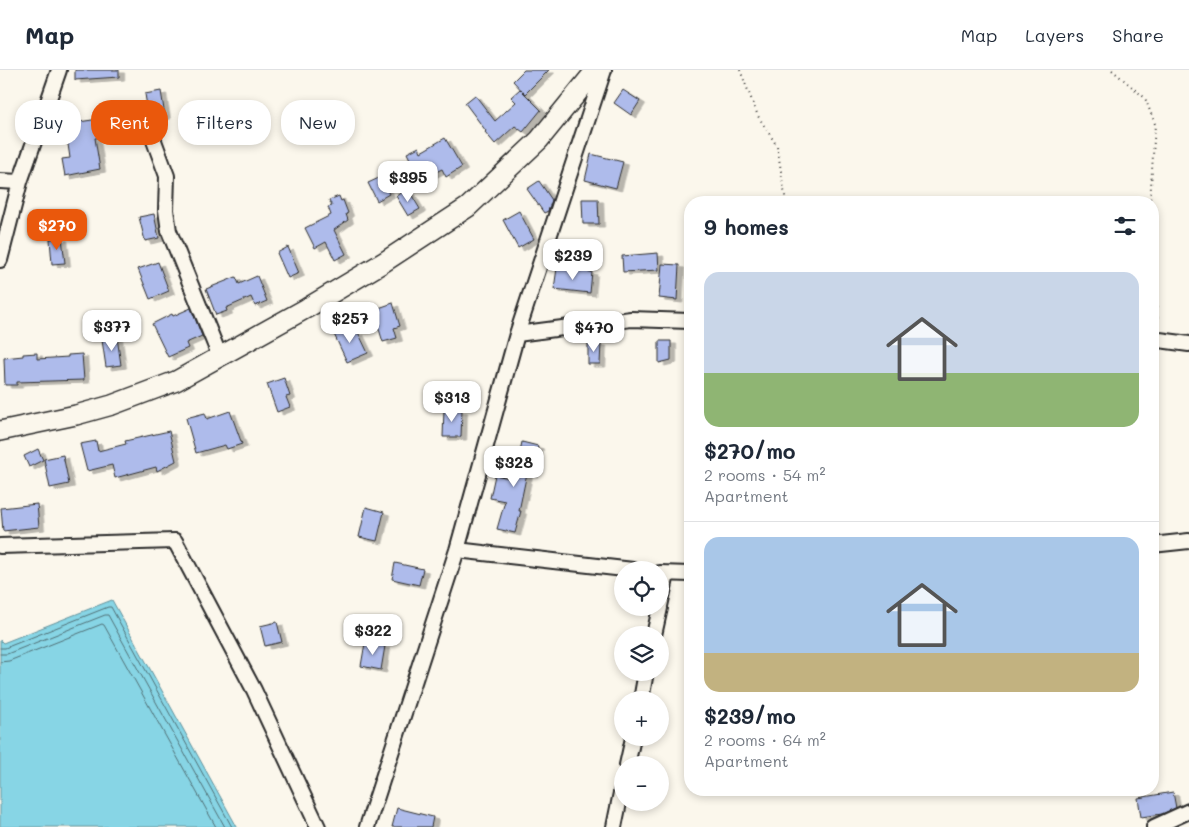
<!DOCTYPE html>
<html lang="en">
<head>
<meta charset="utf-8">
<style>
  :root { --surface:#fff; --page:#f2f2f3; --text:#1f2937; --muted:#747a83; --line:#e0e1e3; --accent:#ea580c }
  body { margin:0; font-family:Mali,sans-serif; background:var(--page); color:var(--text); height:100vh; display:flex; flex-direction:column; font-size:19px; white-space:nowrap }
  * { box-sizing:border-box; margin:0 }
  p { font-size:16px; color:var(--muted) }
  .icon { flex:none; width:28px; height:28px; fill:none; stroke:currentColor; stroke-width:2; stroke-linecap:round; stroke-linejoin:round }
  .map { position:relative; flex:1; overflow:hidden }
  .sheet { position:absolute; left:684px; top:126px; width:475px; height:600px; display:flex; flex-direction:column; background:var(--surface); border-radius:20px; box-shadow:0 2px 8px #0003 }
  .sheet>* { flex:none }
  .guide { position:absolute; left:15px; top:30px; width:475px; height:45px; display:flex; gap:10px }
  .buttons { position:absolute; left:614px; top:491px; display:grid; gap:10px }
  .buttons a { display:grid; place-items:center; width:55px; height:55px; border-radius:50%; background:var(--surface); box-shadow:0 2px 8px #0003; font-size:25px }
  .price { position:absolute; translate:-50% -42px; padding:0 11px; border-radius:10px; background:#fff; color:#222; font-size:16px; line-height:32px; filter:drop-shadow(0 1px 2px #0008) }
  .price::after { content:''; position:absolute; left:50%; top:30px; width:15px; height:11px; margin-left:-8px; background:inherit; clip-path:polygon(0 0,100% 0,50% 100%) }
  .price.current { background:var(--accent); color:#fff }
  ul { padding:0; list-style:none }
  li { display:grid; align-content:center; gap:10px; height:265px; padding:0 20px }
  li+li { border-top:1px solid var(--line) }
  li span { display:grid; place-items:center; height:155px; border-radius:15px; color:#555 }
  li>.icon { margin-inline-start:auto }
  span .icon { width:90px; height:90px; fill:#fffc; stroke-width:1 }
  li b { font-size:21px }
  h2 { display:flex; justify-content:space-between; align-items:center; height:60px; padding:0 20px; font-size:21px }
  .pill { padding:0 18px; border-radius:20px; background:var(--surface); box-shadow:0 2px 8px #0003; font-size:18px; line-height:45px }
  .pill.current { background:var(--accent); color:#fff }
  header { display:flex; align-items:center; gap:30px; box-sizing:border-box; height:70px; padding:0 25px; background:var(--surface); border-bottom:1px solid var(--line) }
  header strong { font-size:24px }
  nav { display:flex; gap:28px; margin-inline-start:auto; font-size:18px }
  .map>svg:first-child { display:block }
  .water { fill:#87d5e5; stroke:#62919b }
  .lines { fill:none; stroke-linecap:round; stroke-linejoin:round }
  .shore { stroke:#506f75; stroke-width:1 }
  .building { fill:#aebbeb; stroke:#2b2b2b; filter:url(#shadow) }
  .minor-casing { stroke:#2b2b2b; stroke-width:18 }
  .major-casing { stroke:#2b2b2b; stroke-width:22 }
  .path { stroke:#2b2b2b; stroke-width:2; stroke-dasharray:1 4; stroke-linecap:butt }
  .minor { stroke:#fbf7ec; stroke-width:14 }
  .major { stroke:#fbf7ec; stroke-width:19 }
</style>
</head>
<body>
<header>
<strong>Map</strong>
<nav><a>Map</a><a>Layers</a><a>Share</a></nav>
</header>
<div class="map">
<svg width="1189" height="757" viewBox="0 0 1189 757">
  <defs>
    <filter id="shadow"><feDropShadow dx="5.5" dy="3" stdDeviation="0" flood-color="#0004"/></filter>
  </defs>
  <rect width="100%" height="100%" fill="#fbf7ec"/>
  <filter id="ink" filterUnits="userSpaceOnUse"><feTurbulence type="fractalNoise" baseFrequency=".02" numOctaves="2"/><feDisplacementMap in="SourceGraphic" scale="10" xChannelSelector="R" yChannelSelector="G"/><feConvolveMatrix kernelMatrix="1 2 1 2 8 2 1 2 1" color-interpolation-filters="sRGB"/></filter>
  <g filter="url(#ink)">
    <path class="water" d="M 112,530 L 237,757 L 0,757 L 0,570 L 3,573 Z"/>
    <g class="lines">
      <path class="shore" d="M 0,578 L 5,578 L 108,537 L 111,537 L 232,757
        M 0,584 L 7,584 L 105,545 L 108,545 L 225,757
        M 0,592 L 9,591 L 102,554 L 104,555 L 216,757"/>
    </g>
    <path class="building" d="M 75,0 L 119,0 L 119,7 L 75,10 Z
      M 524,0 L 549,0 L 525,24 L 513,11 Z
      M 520,19 L 541,40 L 523,62 L 515,56 L 495,74 L 485,62 L 486,61 L 465,33 L 475,25 L 495,51 L 516,32 L 511,27 Z
      M 623,20 L 640,31 L 631,45 L 614,33 Z
      M 161,21 L 165,46 L 149,49 L 145,24 Z
      M 99,49 L 102,67 L 95,68 L 100,99 L 65,106 L 62,89 L 70,88 L 65,54 Z
      M 445,68 L 462,97 L 446,107 L 442,99 L 420,110 L 407,83 L 419,77 L 421,82 Z
      M 591,84 L 623,92 L 616,118 L 585,110 Z
      M 381,107 L 389,124 L 377,131 L 368,113 Z
      M 539,111 L 552,130 L 548,141 L 544,143 L 527,119 Z
      M 408,119 L 420,139 L 408,146 L 396,126 Z
      M 339,126 L 341,131 L 343,130 L 348,143 L 346,144 L 348,150 L 334,160 L 346,184 L 335,190 L 326,172 L 315,178 L 305,158 L 331,145 L 328,137 L 332,136 L 329,130 Z
      M 582,129 L 598,129 L 599,154 L 583,154 Z
      M 519,141 L 534,169 L 518,178 L 503,150 Z
      M 154,144 L 159,168 L 145,171 L 139,147 Z
      M 62,168 L 65,193 L 52,194 L 50,169 Z
      M 288,177 L 299,203 L 288,208 L 277,183 Z
      M 658,183 L 659,200 L 623,202 L 622,186 Z
      M 158,192 L 169,221 L 150,229 L 138,199 Z
      M 662,194 L 679,195 L 677,230 L 659,228 Z
      M 557,198 L 592,202 L 590,223 L 554,219 Z
      M 257,206 L 267,231 L 255,236 L 251,227 L 226,238 L 227,241 L 216,245 L 206,219 L 236,207 L 239,214 Z
      M 393,233 L 400,256 L 394,258 L 397,268 L 383,272 L 373,240 Z
      M 191,238 L 202,266 L 186,273 L 188,278 L 168,287 L 152,254 L 172,244 L 173,246 Z
      M 345,255 L 350,265 L 358,262 L 368,283 L 347,292 L 332,260 Z
      M 117,267 L 121,295 L 106,297 L 102,270 Z
      M 659,271 L 671,271 L 671,290 L 659,293 Z
      M 588,273 L 601,273 L 600,294 L 588,294 Z
      M 37,283 L 37,289 L 68,287 L 68,285 L 82,284 L 84,310 L 17,312 L 17,315 L 5,315 L 4,288 L 23,286 L 23,284 Z
      M 284,308 L 290,326 L 286,327 L 290,337 L 277,342 L 267,314 Z
      M 444,339 L 462,340 L 461,367 L 443,367 Z
      M 230,341 L 242,374 L 227,379 L 225,375 L 196,383 L 186,348 L 205,343 L 207,349 Z
      M 169,361 L 176,391 L 157,401 L 156,397 L 115,408 L 112,395 L 87,401 L 80,374 L 96,371 L 98,381 L 126,374 L 125,371 Z
      M 522,372 L 538,376 L 532,404 L 527,403 L 519,441 L 521,441 L 515,463 L 497,459 L 505,431 L 490,428 L 495,405 L 514,409 Z
      M 38,379 L 43,390 L 29,397 L 24,386 Z
      M 63,385 L 69,414 L 50,418 L 44,389 Z
      M 37,434 L 39,457 L 3,461 L 1,438 Z
      M 366,437 L 384,442 L 377,471 L 359,467 Z
      M 395,493 L 423,499 L 419,515 L 392,509 Z
      M 277,552 L 282,572 L 265,576 L 260,556 Z
      M 365,573 L 385,576 L 381,600 L 361,596 Z
      M 1173,722 L 1176,738 L 1162,744 L 1141,747 L 1138,728 Z
      M 397,738 L 433,747 L 431,757 L 392,757 Z"/>
    <g class="lines">
      <g class="minor-casing">
        <path id="minor" d="M 153,68 L 167,106 L 166,140 L 169,161 L 220,287
          M 0,111 L 20,112
          M 0,190 L 20,112 L 59,0
          M 517,264 L 631,249 L 690,251
          M 1152,269 L 1189,274
          M 1152,475 L 1189,471
          M 0,476 L 175,471 L 254,620 L 318,757
          M 457,480 L 633,500
          M 660,503 L 690,504
          M 660,536 L 667,504
          M 654,565 L 660,538
          M 641,630 L 646,602
          M 627,695 L 633,668
          M 367,757 L 457,480 L 517,264 L 604,0
          M 614,757 L 622,718
          M 1154,757 L 1189,741"/>
      </g>
      <g class="major-casing">
        <path id="major" d="M 0,361 L 76,345 L 112,335 L 176,311 L 307,238 L 384,192 L 468,137 L 539,70 L 596,0"/>
      </g>
      <path class="path" d="M 740,0 L 758,46 L 777,76 L 786,132
        M 1112,0 L 1145,28 L 1155,54 L 1150,132
        M 1152,172 L 1158,257"/>
      <use href="#minor" class="minor"/>
      <use href="#major" class="major"/>
    </g>
  </g>
</svg>
<div class="buttons">
<a><svg class="icon" aria-label="locate" viewBox="0 0 24 24"><circle cx="12" cy="12" r="6"/><path d="M12 2v4M12 18v4M2 12h4M18 12h4"/></svg></a>
<a><svg class="icon" aria-label="layers" viewBox="0 0 24 24"><path d="M12 4l9 5-9 5-9-5zM3 14l9 5 9-5"/></svg></a>
<a>+</a>
<a>−</a>
</div>
<b class="price" style="left:408px;top:133px">$395</b>
<b class="price current" style="left:57px;top:181px">$270</b>
<b class="price" style="left:573px;top:211px">$239</b>
<b class="price" style="left:350px;top:274px">$257</b>
<b class="price" style="left:112px;top:282px">$377</b>
<b class="price" style="left:594px;top:283px">$470</b>
<b class="price" style="left:452px;top:353px">$313</b>
<b class="price" style="left:514px;top:418px">$328</b>
<b class="price" style="left:373px;top:586px">$322</b>
<div class="guide">
<a class="pill">Buy</a>
<a class="pill current">Rent</a>
<a class="pill">Filters</a>
<a class="pill">New</a>
</div>
<section class="sheet">
<h2>9 homes<svg class="icon" aria-label="filters" viewBox="0 0 24 24"><path d="M4 7h16M4 17h16"/><circle cx="9" cy="7" r="2"/><circle cx="15" cy="17" r="2"/></svg></h2>
<ul>
<li><span style="background:linear-gradient(#c9d6e8 65%,#8fb573 0)"><svg class="icon" aria-label="home" viewBox="0 0 24 24"><path d="M3 11l9-7 9 7M6 9v11h12V9"/></svg></span><div><b>$270/mo</b><p>2 rooms · 54 m²</p><p>Apartment</p></div></li>
<li><span style="background:linear-gradient(#a9c7e8 75%,#c2b280 0)"><svg class="icon" aria-label="home" viewBox="0 0 24 24"><path d="M3 11l9-7 9 7M6 9v11h12V9"/></svg></span><div><b>$239/mo</b><p>2 rooms · 64 m²</p><p>Apartment</p></div></li>
</ul>
</section>
</div>
</body>
</html>
